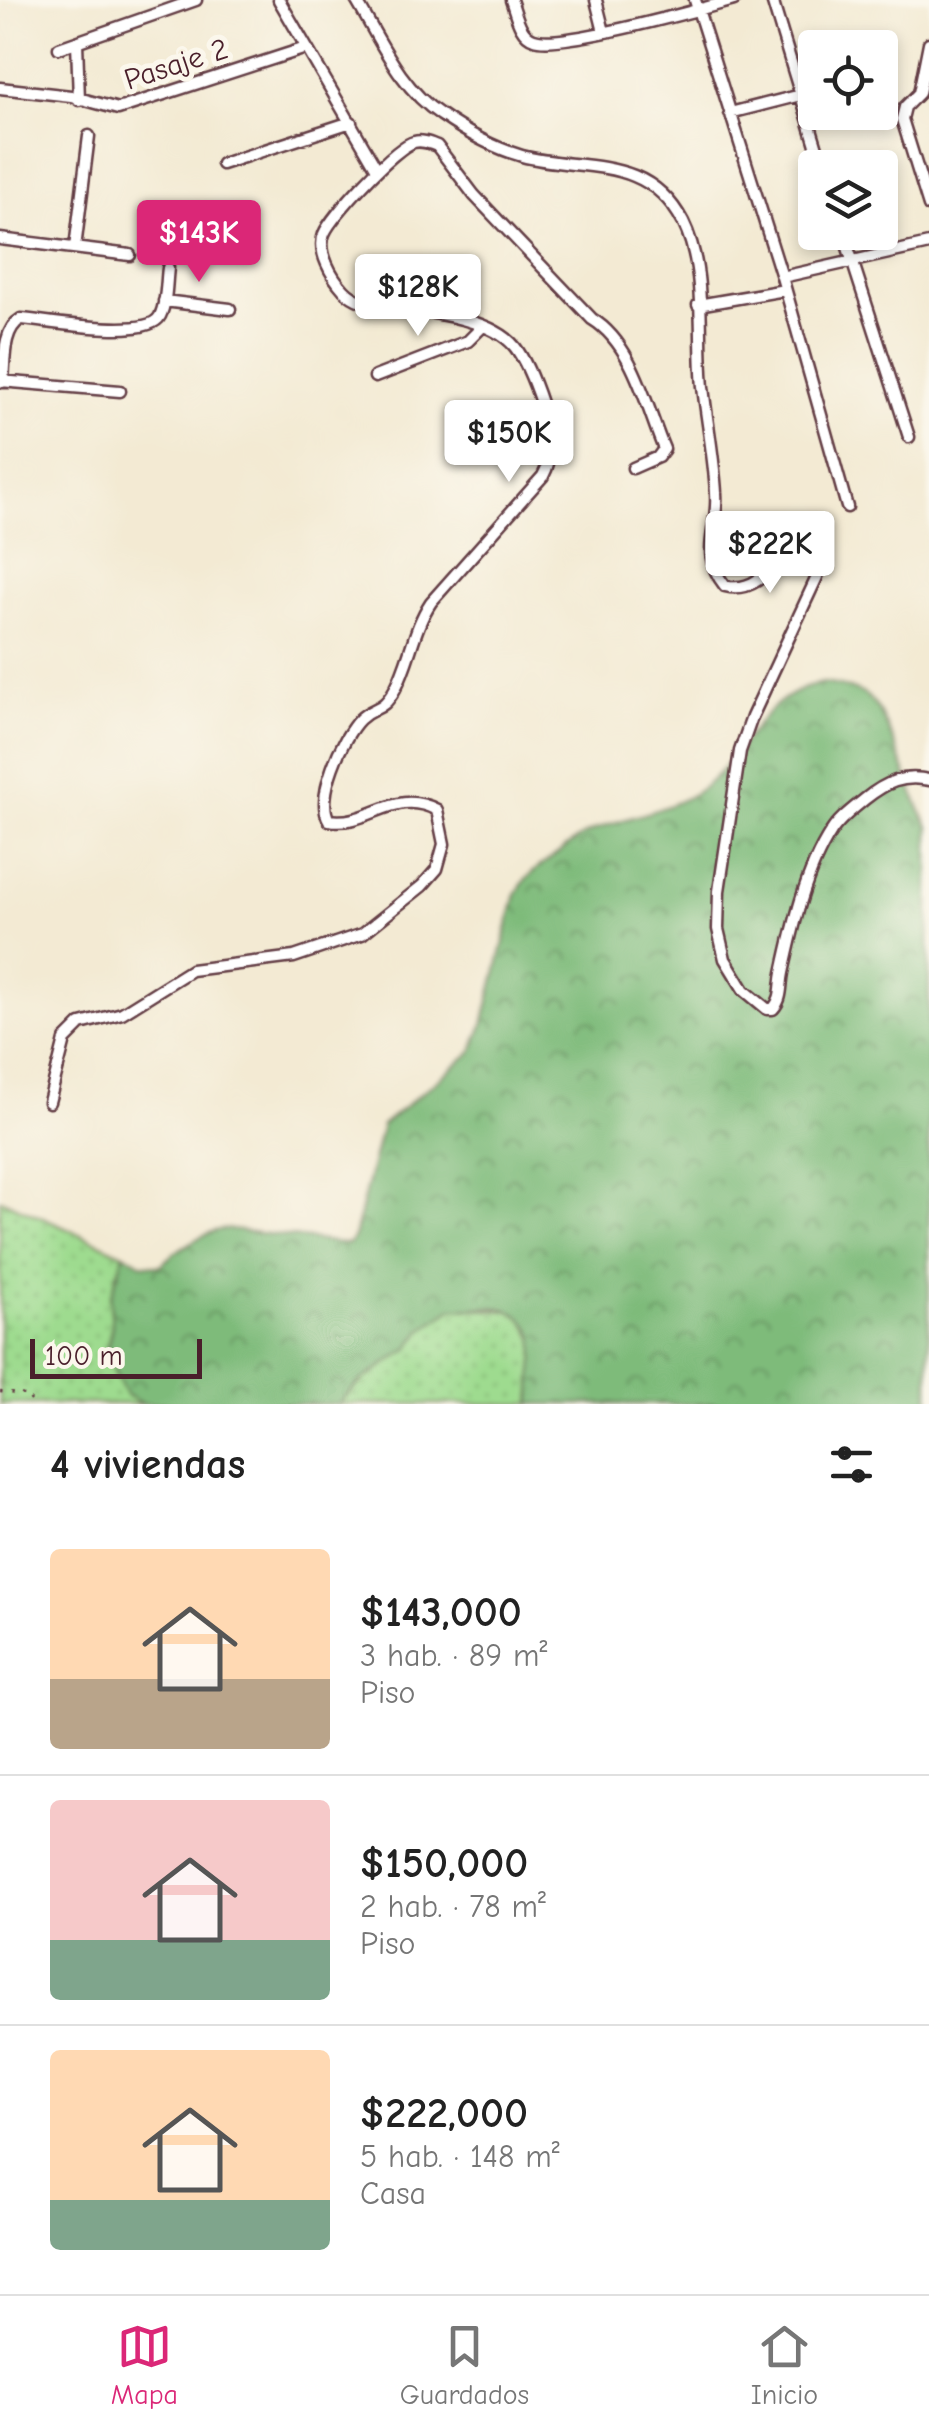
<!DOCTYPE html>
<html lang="es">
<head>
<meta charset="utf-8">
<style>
  :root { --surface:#fff; --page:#f2f2f2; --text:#222; --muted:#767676; --line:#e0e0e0; --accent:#db2777 }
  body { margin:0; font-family:"Comic Neue",sans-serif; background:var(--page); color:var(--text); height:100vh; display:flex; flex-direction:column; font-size:38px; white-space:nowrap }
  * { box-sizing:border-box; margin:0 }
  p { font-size:32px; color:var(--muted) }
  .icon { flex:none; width:55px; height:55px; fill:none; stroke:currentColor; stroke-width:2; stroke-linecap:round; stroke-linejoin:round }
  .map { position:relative; height:1404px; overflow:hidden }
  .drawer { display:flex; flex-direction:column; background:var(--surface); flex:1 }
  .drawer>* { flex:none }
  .fabs { position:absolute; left:798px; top:30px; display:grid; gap:20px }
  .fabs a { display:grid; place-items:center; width:100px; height:100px; border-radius:10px; background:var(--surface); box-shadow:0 5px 15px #0003; font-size:50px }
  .scale { position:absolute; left:30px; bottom:25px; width:172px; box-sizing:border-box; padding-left:10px; border:5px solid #4a1f2b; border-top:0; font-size:28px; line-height:35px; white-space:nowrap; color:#4a1f2b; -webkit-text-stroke:8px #fbf7ec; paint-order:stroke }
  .price { position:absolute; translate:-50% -85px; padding:0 22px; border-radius:10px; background:#fff; color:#222; font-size:32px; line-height:65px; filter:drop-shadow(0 2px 5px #0008) }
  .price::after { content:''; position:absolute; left:50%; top:60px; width:30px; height:22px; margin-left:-15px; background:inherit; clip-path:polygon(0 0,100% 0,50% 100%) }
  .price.current { background:var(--accent); color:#fff }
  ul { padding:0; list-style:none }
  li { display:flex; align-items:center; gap:30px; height:250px; padding:0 50px }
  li+li { border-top:2px solid var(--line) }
  li span { display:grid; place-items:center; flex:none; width:280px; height:200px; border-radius:10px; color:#555 }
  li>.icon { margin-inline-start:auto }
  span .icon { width:120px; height:120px; fill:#fffc; stroke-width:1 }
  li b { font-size:42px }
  h2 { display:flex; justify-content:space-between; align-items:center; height:120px; padding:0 50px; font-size:42px }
  .tab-bar { display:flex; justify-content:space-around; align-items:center; height:140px; border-top:2px solid var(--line); background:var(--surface); font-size:28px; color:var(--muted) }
  .tab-bar a { display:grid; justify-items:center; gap:5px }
  .tab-bar .current { color:var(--accent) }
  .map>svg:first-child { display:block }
  .grass { fill:url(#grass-dots); stroke:#747d5d; stroke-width:2.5 }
  .forest { fill:url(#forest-crowns); stroke:#646d52; stroke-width:2.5 }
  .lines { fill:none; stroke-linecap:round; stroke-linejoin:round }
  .street-casing { stroke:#633d44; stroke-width:15 }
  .path { stroke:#633d44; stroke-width:2.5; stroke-dasharray:2.5 8; stroke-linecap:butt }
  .street { stroke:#fff; stroke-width:10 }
  .labels { text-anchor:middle; stroke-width:10; stroke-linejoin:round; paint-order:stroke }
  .street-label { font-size:30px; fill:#4a1f2b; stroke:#fbf7ec }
</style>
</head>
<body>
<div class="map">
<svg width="929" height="1404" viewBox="0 0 929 1404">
  <defs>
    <pattern id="grass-dots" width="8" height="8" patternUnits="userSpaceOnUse" patternTransform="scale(2.5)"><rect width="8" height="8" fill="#9edb8f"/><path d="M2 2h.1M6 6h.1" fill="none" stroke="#8abc7c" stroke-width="1.8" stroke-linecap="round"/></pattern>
    <pattern id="forest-crowns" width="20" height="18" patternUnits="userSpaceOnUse" patternTransform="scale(2.5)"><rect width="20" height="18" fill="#7ebb7a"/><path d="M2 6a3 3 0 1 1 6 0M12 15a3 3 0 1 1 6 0" fill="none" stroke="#699764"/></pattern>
  </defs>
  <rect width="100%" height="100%" fill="#fbf7ec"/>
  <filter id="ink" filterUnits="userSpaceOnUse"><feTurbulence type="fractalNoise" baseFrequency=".01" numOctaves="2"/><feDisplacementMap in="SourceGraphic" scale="20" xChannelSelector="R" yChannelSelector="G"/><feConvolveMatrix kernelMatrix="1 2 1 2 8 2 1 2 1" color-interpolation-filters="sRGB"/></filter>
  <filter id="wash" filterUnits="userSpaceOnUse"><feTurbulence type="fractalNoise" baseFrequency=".0048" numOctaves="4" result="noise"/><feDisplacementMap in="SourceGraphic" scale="40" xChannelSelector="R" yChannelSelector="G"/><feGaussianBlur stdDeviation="2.25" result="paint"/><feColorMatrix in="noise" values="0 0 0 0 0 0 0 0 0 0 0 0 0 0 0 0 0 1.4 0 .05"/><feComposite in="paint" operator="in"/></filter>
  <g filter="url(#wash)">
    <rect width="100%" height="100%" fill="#f3ead3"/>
    <path class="grass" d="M 0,1199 L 124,1254 L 110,1298 L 112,1325 L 106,1353 L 126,1395 L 143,1404 L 0,1404 Z
      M 453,1308 L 510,1311 L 525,1320 L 536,1344 L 531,1404 L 338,1404 L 362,1381 L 407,1349 L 422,1330 Z"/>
    <path class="forest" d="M 824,683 C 838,686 858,688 869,698 C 891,718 910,796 929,827 L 929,1404 L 531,1404 C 533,1396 532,1388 532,1380 C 535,1350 542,1327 510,1311 C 494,1304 470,1310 453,1308 L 422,1330 L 408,1349 L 362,1380 L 338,1404 L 143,1404 L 126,1395 L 106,1353 L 112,1325 L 110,1298 L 124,1254 L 143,1264 L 160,1266 C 173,1252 206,1230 226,1229 L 349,1244 L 354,1237 L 382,1125 L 472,1052 L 483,1025 L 516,894 C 526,876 537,868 553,857 C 566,848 578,837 592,831 C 622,818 657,813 686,798 C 745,769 750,696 824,683 Z"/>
  </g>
  <g filter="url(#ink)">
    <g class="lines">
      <g class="street-casing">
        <path id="street" d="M 279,0 L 377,169
          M 356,0 C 380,40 401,89 441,115 C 464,131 494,148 522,156 C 581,172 647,153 683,222 C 707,270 698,334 703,387 C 707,422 714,457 716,493 C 719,531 698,552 725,586 C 764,596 779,549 808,532 L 819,537 L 821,558 L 817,577 L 752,717 L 740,751 L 719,891 L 718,929 L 725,959 L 744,990 L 767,1009 L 773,1009 C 783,998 780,987 783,973 C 793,927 805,872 831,832 C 839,819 853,809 865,799 C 885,783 903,774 929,780
          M 511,0 C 516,13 519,34 534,39 C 559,49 701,9 734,0
          M 596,0 L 604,32
          M 695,0 L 782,277 L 847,507
          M 772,0 L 823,168
          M 77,42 L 79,100
          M 929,43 L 919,93 L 905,107 L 902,119 L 929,206
          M 59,48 L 196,0
          M 0,88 L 71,96 L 118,109 L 306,48
          M 730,113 L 801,95
          M 222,164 L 351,122
          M 843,232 L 909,437
          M 0,239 L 130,255
          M 75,248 L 89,136
          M 782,277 L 929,244
          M 164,301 L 230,309
          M 698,305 L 785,290
          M 375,377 L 468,341 L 482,327
          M 0,381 L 120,391
          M 3,382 C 5,361 2,330 21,319 C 47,321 148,340 160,316 C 167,302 166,283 168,268
          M 49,1102 L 65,1040 L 81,1024 L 122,1013 L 191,970 L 294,957 L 362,934 L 422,886 L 437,869 L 444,844 L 437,810 C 393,787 370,827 329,820 C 315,798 342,737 360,719 C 375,705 382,713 395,689 C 410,661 413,629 431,602 L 543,476 C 556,452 550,428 541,403 C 535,385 526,361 515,347 C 492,318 427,312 393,307 C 374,304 357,304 344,290 C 332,277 317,252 324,234 C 331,216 396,146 414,142 C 422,140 429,143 437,146 L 474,195 L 592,319 C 633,344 646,406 664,449 L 658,457 L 633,468"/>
      </g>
      <path class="path" d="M 0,1392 L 26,1395 L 34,1404"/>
      <use href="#street" class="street"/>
    </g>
  </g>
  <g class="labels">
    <g class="street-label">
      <text transform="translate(176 64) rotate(-18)" y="10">Pasaje 2</text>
    </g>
  </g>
</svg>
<div class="fabs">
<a><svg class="icon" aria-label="locate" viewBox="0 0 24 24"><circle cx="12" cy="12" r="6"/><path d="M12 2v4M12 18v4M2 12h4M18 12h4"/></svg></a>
<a><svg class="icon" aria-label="layers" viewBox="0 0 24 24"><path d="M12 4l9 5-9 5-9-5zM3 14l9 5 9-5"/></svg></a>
</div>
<div class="scale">100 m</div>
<b class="price current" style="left:199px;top:285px">$143K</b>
<b class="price" style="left:418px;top:339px">$128K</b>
<b class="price" style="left:509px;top:485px">$150K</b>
<b class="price" style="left:770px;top:596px">$222K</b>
</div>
<section class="drawer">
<h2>4 viviendas<svg class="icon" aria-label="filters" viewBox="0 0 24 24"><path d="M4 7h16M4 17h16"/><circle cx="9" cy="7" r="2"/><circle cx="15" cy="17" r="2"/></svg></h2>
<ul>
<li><span style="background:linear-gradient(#ffd9b3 65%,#b9a48a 0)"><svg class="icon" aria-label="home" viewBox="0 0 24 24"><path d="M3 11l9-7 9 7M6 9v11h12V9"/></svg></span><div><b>$143,000</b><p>3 hab. · 89 m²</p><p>Piso</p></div></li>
<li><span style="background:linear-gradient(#f6c9c9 70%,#7fa58c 0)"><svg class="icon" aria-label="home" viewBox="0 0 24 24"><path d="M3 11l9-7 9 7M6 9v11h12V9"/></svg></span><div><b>$150,000</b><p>2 hab. · 78 m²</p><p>Piso</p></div></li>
<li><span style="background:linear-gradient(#ffd9b3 75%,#7fa58c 0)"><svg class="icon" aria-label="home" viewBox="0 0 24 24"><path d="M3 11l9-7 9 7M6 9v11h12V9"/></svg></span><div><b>$222,000</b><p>5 hab. · 148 m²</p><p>Casa</p></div></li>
</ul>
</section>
<nav class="tab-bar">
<a class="current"><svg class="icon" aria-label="map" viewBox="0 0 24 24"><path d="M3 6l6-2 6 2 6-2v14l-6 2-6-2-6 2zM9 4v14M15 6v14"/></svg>Mapa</a>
<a><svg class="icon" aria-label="saved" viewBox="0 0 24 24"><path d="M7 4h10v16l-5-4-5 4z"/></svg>Guardados</a>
<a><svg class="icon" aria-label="home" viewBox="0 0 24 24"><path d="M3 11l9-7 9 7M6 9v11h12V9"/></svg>Inicio</a>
</nav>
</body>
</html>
